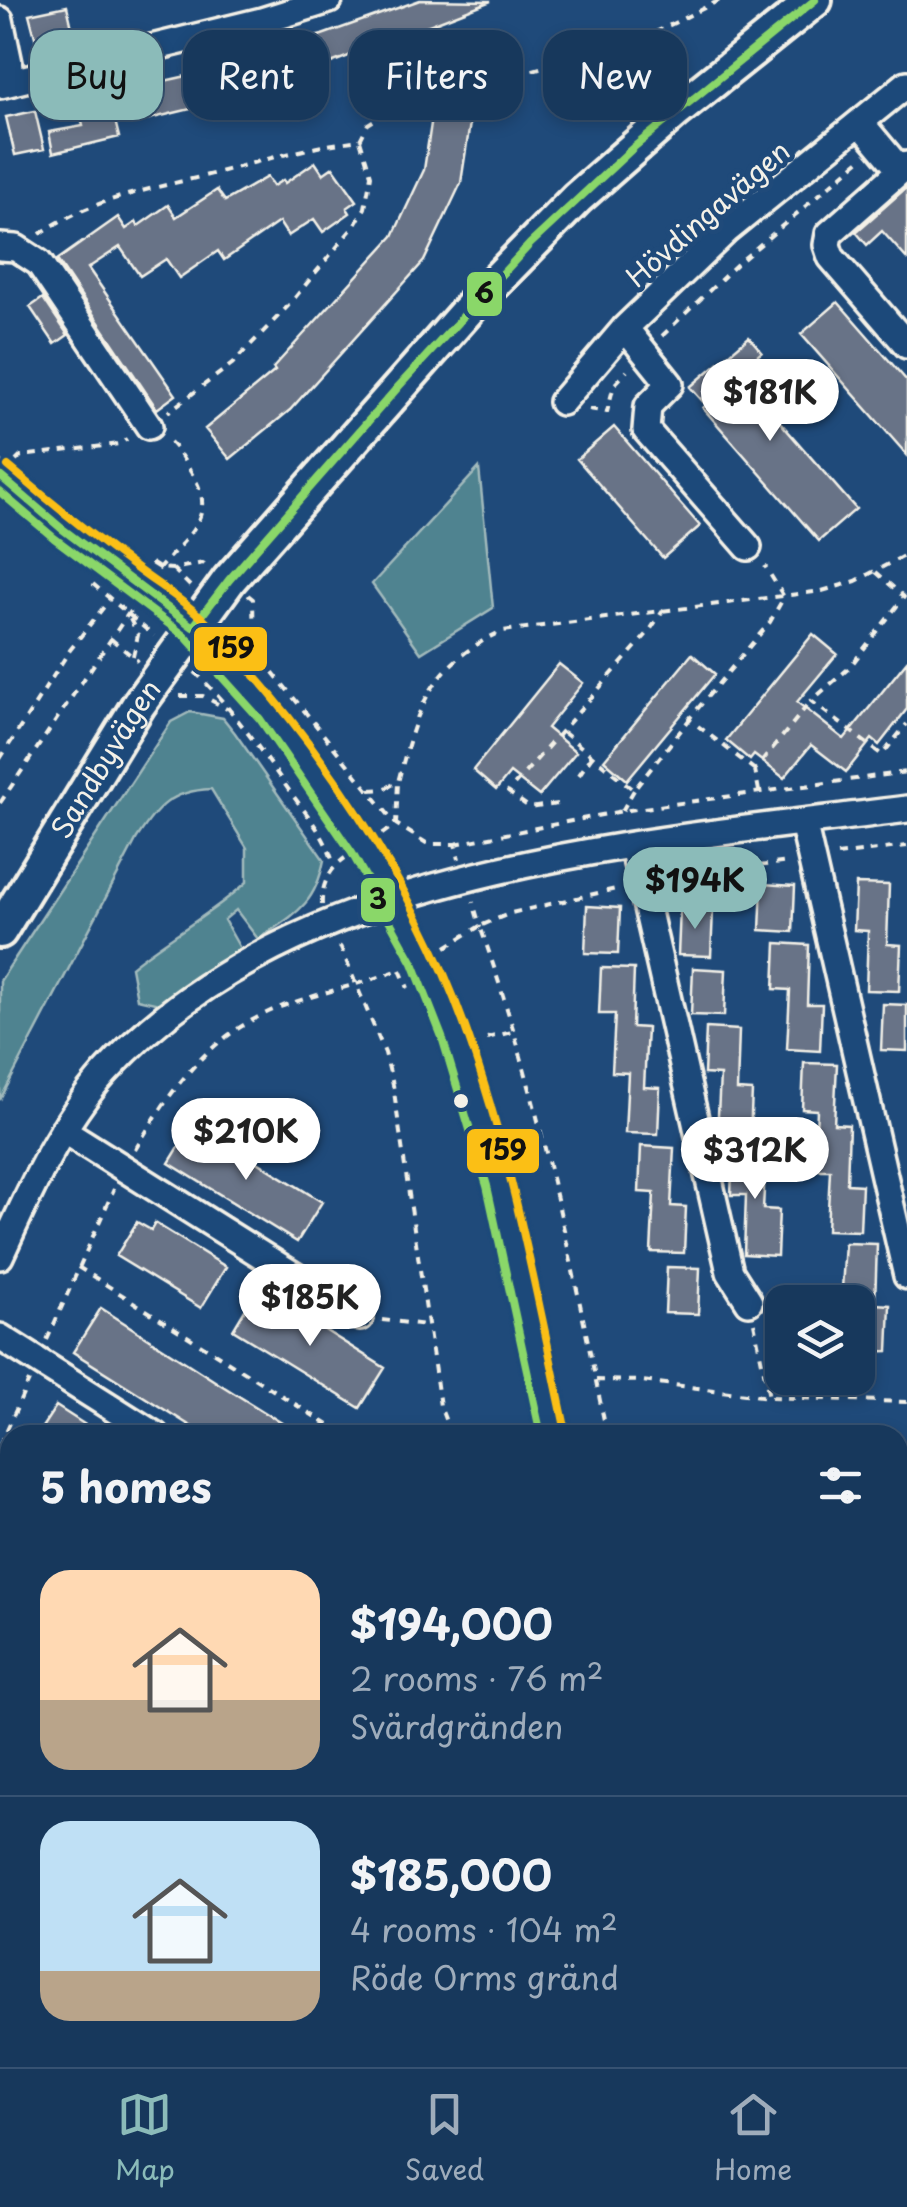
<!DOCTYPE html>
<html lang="en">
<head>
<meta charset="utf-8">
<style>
  :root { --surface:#17385c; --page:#244365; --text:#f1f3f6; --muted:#9eacbb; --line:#365272; --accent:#8bbbb9 }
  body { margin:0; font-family:"Playpen Sans",sans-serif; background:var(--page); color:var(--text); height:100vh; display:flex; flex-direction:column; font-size:38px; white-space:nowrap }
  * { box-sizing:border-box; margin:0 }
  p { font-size:32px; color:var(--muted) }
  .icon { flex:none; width:55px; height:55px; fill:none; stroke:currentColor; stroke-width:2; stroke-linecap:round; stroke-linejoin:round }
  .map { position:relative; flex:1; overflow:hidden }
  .panel { position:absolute; left:0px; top:1425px; width:908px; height:642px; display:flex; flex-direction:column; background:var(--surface); border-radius:30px 30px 0 0; box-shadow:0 5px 15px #0003,0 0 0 2px var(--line) }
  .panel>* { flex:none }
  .banner { position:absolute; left:30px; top:30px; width:848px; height:90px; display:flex; gap:20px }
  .buttons { position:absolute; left:765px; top:1285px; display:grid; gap:20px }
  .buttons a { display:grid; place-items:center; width:110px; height:110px; border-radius:20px; background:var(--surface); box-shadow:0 5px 15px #0003,0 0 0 2px var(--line); font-size:50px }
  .price { position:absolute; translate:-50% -85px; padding:0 22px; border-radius:35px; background:#fff; color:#222; font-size:32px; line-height:65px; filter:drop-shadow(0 2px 5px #0008) }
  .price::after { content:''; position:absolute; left:50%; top:60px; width:30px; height:22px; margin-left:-15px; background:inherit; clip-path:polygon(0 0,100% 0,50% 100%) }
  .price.current { background:var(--accent); color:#111 }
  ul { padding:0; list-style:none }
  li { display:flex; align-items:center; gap:30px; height:250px; padding:0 40px }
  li+li { border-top:2px solid var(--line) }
  li span { display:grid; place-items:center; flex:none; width:280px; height:200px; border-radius:30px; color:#555 }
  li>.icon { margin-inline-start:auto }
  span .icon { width:120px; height:120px; fill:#fffc; stroke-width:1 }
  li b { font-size:42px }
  h2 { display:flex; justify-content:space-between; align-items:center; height:120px; padding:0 40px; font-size:42px }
  .pill { padding:0 35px; border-radius:30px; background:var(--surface); box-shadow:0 5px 15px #0003,0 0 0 2px var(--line); font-size:35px; line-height:90px }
  .pill.current { background:var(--accent); color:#111 }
  .tabs { display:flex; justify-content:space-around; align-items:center; height:140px; border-top:2px solid var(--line); background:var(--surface); font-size:28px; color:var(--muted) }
  .tabs a { display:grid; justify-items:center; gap:5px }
  .tabs .current { color:var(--accent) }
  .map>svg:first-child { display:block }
  .green { fill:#4f8390; stroke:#a2babc; stroke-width:2.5 }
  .building { fill:#677387; stroke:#f4f1e8; stroke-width:2.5 }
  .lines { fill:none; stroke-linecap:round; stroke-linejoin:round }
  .minor-casing { stroke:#f4f1e8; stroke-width:32 }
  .major-casing { stroke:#f4f1e8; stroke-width:40 }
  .path { stroke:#f4f1e8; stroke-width:4; stroke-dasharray:8 8; stroke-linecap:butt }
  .minor { stroke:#1f4a7a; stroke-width:25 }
  .major { stroke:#1f4a7a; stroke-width:32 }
  .bus-1-casing { stroke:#1f4a7a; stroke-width:15 }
  .bus-2-casing { stroke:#1f4a7a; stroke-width:15 }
  .bus-3-casing { stroke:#1f4a7a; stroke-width:15 }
  .bus-1 { stroke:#8ad769; stroke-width:8 }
  .bus-2 { stroke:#8ad769; stroke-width:8 }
  .bus-3 { stroke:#fbbf15; stroke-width:8 }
  .bus-dot { fill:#f4f1e8; stroke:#1f4a7a; stroke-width:4 }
  .labels { text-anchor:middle; stroke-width:10; stroke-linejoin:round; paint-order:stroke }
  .street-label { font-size:28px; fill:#f4f1e8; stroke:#1f4a7a }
  .line-badge { stroke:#1f4a7a; stroke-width:4 }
  .pale-badge-label { font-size:28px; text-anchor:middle; font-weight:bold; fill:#111 }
</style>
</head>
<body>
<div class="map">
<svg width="907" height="2067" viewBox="0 0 907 2067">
  <rect width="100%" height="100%" fill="#1f4a7a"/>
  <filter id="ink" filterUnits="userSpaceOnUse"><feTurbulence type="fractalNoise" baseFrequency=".01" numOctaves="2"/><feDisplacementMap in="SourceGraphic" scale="20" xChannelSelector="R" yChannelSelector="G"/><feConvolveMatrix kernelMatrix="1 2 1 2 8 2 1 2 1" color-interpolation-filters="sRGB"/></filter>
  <g filter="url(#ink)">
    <path class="green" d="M 479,468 L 493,608 L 421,653 L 372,584 Z
      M 190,712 L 223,718 L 235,733 L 324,860 C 315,906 295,914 258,939 L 236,910 L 224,920 L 241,950 L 159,1004 L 137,999 L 131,967 C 168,937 212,914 247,882 L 247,848 L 211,789 C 170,791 158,807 137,838 L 0,1100 L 0,981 L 171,722 Z
      M 898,1627 L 907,1627 L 907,1796 L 898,1803 Z
      M 211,2058 L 550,2058 L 551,2067 L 205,2067 Z"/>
    <path class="building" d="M 420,0 L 491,1 L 323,66 L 325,71 L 261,92 L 149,119 L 142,86 L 200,73 L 199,70 L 322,35 Z
      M 67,6 L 73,32 L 36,41 L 29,14 Z
      M 108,92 L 119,137 L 53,153 L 49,132 L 83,126 L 77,100 Z
      M 35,111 L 44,149 L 15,155 L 6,117 Z
      M 432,117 L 470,123 L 461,183 L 424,261 L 290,410 L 230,459 L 205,429 L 275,371 L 273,368 L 393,236 L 424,170 Z
      M 315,162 L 323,174 L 333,167 L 357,201 L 347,208 L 350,213 L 323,232 L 314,219 L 288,236 L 279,222 L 224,260 L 218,251 L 179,278 L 166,259 L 140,276 L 120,247 L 88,268 L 176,395 L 157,409 L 57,260 L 118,217 L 126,229 L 136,222 L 138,226 L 168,205 L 176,217 L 217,190 L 225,201 L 267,177 L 273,186 L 283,180 L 285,183 Z
      M 907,187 L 907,259 L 882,231 L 867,245 L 856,232 Z
      M 43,298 L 68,335 L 55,344 L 30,307 Z
      M 838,302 L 907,381 L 907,455 L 801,334 Z
      M 749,337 L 762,352 L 737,373 L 856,509 L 819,541 L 703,408 L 706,405 L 690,387 Z
      M 614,427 L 700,526 L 663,558 L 577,459 Z
      M 813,634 L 837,654 L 797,702 L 844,739 L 907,661 L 907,709 L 879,745 L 872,739 L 846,772 L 811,745 L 784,778 L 754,755 L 750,760 L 726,740 Z
      M 692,654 L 715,674 L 627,780 L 604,760 Z
      M 559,664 L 583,683 L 547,728 L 576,752 L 539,796 L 510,773 L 496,790 L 473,770 Z
      M 762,884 L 795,886 L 793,932 L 760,930 Z
      M 856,884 L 889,885 L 887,944 L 901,945 L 899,991 L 866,990 L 868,931 L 854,930 Z
      M 587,906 L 620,908 L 618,954 L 585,953 Z
      M 680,908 L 713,910 L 711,956 L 678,955 Z
      M 776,943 L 809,945 L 807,1004 L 822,1004 L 820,1051 L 787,1049 L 790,990 L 774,989 Z
      M 601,968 L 634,969 L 632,1027 L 647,1028 L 644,1087 L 660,1088 L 658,1134 L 625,1133 L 628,1073 L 612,1072 L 615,1014 L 599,1014 Z
      M 693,968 L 726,970 L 724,1016 L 691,1015 Z
      M 883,1004 L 907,1005 L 907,1051 L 881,1050 Z
      M 706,1028 L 739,1030 L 737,1090 L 752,1091 L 750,1137 L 717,1135 L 720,1075 L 704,1074 Z
      M 804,1063 L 837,1064 L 834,1124 L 849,1125 L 847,1184 L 862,1185 L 860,1231 L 827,1230 L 830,1170 L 814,1170 L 817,1110 L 802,1109 Z
      M 190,1129 L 205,1138 L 209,1132 L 322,1202 L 297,1242 L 169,1163 Z
      M 641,1146 L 674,1148 L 671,1206 L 686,1207 L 684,1253 L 651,1252 L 654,1193 L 639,1192 Z
      M 733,1149 L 766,1150 L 763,1209 L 779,1210 L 777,1256 L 744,1254 L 746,1195 L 731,1195 Z
      M 137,1222 L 151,1230 L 155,1223 L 226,1267 L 201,1308 L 116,1256 Z
      M 845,1243 L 877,1244 L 875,1304 L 890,1305 L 888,1351 L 858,1352 L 858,1289 L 842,1289 Z
      M 667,1267 L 700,1268 L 698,1314 L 665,1313 Z
      M 254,1295 L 268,1304 L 272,1297 L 385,1368 L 360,1408 L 233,1330 Z
      M 101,1308 L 221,1385 L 301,1435 L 205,1435 L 73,1352 Z
      M 56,1406 L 101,1435 L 37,1435 Z"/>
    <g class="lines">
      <g class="minor-casing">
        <path id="minor" d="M 0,20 L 13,82
          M 0,85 L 262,21 L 329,0
          M 860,122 L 901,171
          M 907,165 L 829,234 L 827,245 L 831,257 L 907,345
          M 0,247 L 16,248 L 39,263 L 149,426
          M 625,328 L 670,384 L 648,406 L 646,430 L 748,547
          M 562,402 L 625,328 L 727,230 L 907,84
          M 0,476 L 61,528 L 193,627 L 270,711 L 363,846 L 424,958 L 454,1033 L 499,1183 L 554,1435
          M 803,822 L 907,1276
          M 633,846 L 730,1272 L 749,1302
          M 63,1130 L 360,1317
          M 0,1256 C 29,1193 58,1126 105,1073 C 293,864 645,843 907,809
          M 0,1337 L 155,1435
          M 898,1527 L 907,1527
          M 0,1585 L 10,1591
          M 0,1829 L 10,1835
          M 898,1848 L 907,1839
          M 898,1869 L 907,1880
          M 862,2058 L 871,2067"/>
      </g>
      <g class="major-casing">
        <g id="major">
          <path id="s1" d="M 0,931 L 139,704 L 229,580 L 474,303 L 577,198 L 675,112 L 815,0"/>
        </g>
      </g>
      <path class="path" d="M 360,140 L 368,124 L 390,110 L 640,40 L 720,0
        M 40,234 C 90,198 158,188 216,173 C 264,160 311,146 360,140 L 371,175 L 365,208 L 355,225 L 288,306 L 232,364 L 168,412
        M 662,336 L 736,265 L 860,160
        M 589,409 L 607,412 L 614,385 L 627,371
        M 16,461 L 21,456 L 120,444 L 127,439
        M 151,563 L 159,568 L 173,569 L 203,563 L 208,567
        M 173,569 L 191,587
        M 158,570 C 184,538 220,517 192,474 C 185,463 179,450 169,441
        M 876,572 L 904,597 L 849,668 L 811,701 L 882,755 L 907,724
        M 93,584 L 154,636
        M 248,595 L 253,599 L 254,649
        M 130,619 L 138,635 L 133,656
        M 229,626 L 254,649 L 396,824 L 428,844 L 455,844 L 459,859
        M 111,639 L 138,661
        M 195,672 C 232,708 261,751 291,793 C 308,816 327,838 334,866
        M 180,696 L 203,696 L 227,709
        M 563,732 L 634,790 L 689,720
        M 0,759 L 70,650 L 110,599
        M 755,770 L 689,719 L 770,622 L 784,597 L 765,566
        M 579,775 L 592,756
        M 370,790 L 384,789 L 398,782 C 417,709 429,665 502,631 L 822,591 L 856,581 L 907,554
        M 759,791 L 755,770 L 811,701
        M 0,803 L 130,611
        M 557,804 L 530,808 L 508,792 L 648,633 L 664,609
        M 622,811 L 634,790
        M 382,834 L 396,824 L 398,782
        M 455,844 L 622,811 L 907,772
        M 837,855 L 907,846
        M 664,879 L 788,862
        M 322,905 C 321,886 329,869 345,858
        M 340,946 L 385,1053 L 393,1085 L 440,1406 L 451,1435
        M 446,947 L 480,926 L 473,902
        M 400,970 L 408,988
        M 487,1038 L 516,1031
        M 135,1150 C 174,1085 209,1034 283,1006 C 322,992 363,984 402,969
        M 78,1267 L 344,1435
        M 382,1320 L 427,1325
        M 754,1323 L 769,1397
        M 47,1340 L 114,1189
        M 596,1380 L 642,1381 L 769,1397 L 907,1402
        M 607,1435 C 572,1264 538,1091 480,926 L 511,913 L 620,888
        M 0,1445 L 29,1381
        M 0,1458 L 10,1465
        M 0,1706 L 10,1712
        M 898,1777 L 907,1769
        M 898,1923 L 904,1934
        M 898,1934 L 898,1935
        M 0,1958 L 10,1965
        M 153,2058 L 167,2067
        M 652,2058 L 662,2067
        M 829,2058 L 837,2067
        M 895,2058 L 904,2067
        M 240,2067 L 244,2058"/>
      <use href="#minor" class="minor"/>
      <use href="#major" class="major"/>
      <g class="bus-1-casing">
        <path id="bus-1" d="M 0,476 L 61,528 L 193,627
          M 193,627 L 229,580 L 399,386 L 530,244 L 634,147 L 815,0"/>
      </g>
      <g class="bus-2-casing">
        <path id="bus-2" d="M 0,492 L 54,538 L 185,636 L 260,719 L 352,853 L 413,963 L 442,1037 L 487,1186 L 541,1435"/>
      </g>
      <g class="bus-3-casing">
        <path id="bus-3" d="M 8,466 C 49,501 90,534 133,566 C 156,584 184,600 205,621 C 314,734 412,879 465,1027 C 512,1158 537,1297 566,1432"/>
      </g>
      <use href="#bus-1" class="bus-1"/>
      <use href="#bus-2" class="bus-2"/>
      <use href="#bus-3" class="bus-3"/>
    </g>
  </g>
  <circle class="bus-dot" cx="461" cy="1101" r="9"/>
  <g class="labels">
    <g class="street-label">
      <text transform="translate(708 214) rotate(-41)" y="10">Hövdingavägen</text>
      <text dy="10" stroke="none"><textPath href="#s1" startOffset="202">Sandbyvägen</textPath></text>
    </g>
  </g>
  <g class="line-badge">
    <rect x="465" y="270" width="39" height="48" rx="10" fill="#8ad769"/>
    <rect x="192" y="625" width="77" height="48" rx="10" fill="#fbbf15"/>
    <rect x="359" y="876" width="38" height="48" rx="10" fill="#8ad769"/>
    <rect x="465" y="1127" width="76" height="48" rx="10" fill="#fbbf15"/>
  </g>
  <g class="pale-badge-label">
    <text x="484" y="303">6</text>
    <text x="231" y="658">159</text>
    <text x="378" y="909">3</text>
    <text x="503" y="1160">159</text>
  </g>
</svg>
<div class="buttons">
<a><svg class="icon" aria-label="layers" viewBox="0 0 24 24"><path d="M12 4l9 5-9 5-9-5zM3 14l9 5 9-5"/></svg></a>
</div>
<b class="price" style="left:770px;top:444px">$181K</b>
<b class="price current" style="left:695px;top:932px">$194K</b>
<b class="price" style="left:246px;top:1183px">$210K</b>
<b class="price" style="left:755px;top:1202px">$312K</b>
<b class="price" style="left:310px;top:1349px">$185K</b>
<div class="banner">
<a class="pill current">Buy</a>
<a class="pill">Rent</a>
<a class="pill">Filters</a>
<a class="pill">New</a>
</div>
<section class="panel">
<h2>5 homes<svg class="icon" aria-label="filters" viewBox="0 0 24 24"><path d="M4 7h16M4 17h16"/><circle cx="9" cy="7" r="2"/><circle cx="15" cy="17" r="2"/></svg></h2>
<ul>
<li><span style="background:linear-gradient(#ffd9b3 65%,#b9a48a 0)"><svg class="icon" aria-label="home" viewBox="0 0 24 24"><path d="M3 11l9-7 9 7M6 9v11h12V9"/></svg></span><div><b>$194,000</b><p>2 rooms · 76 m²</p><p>Svärdgränden</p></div></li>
<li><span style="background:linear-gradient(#bfe0f5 75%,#b9a48a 0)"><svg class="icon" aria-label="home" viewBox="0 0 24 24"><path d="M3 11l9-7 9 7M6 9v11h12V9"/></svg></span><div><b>$185,000</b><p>4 rooms · 104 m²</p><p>Röde Orms gränd</p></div></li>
</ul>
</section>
</div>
<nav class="tabs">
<a class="current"><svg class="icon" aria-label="map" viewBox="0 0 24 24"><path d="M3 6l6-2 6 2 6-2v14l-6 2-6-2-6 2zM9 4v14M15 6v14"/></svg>Map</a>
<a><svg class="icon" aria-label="saved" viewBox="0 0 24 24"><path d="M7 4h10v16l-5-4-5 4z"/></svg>Saved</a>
<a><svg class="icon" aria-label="home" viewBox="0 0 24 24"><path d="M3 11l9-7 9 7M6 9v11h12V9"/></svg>Home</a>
</nav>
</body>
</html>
